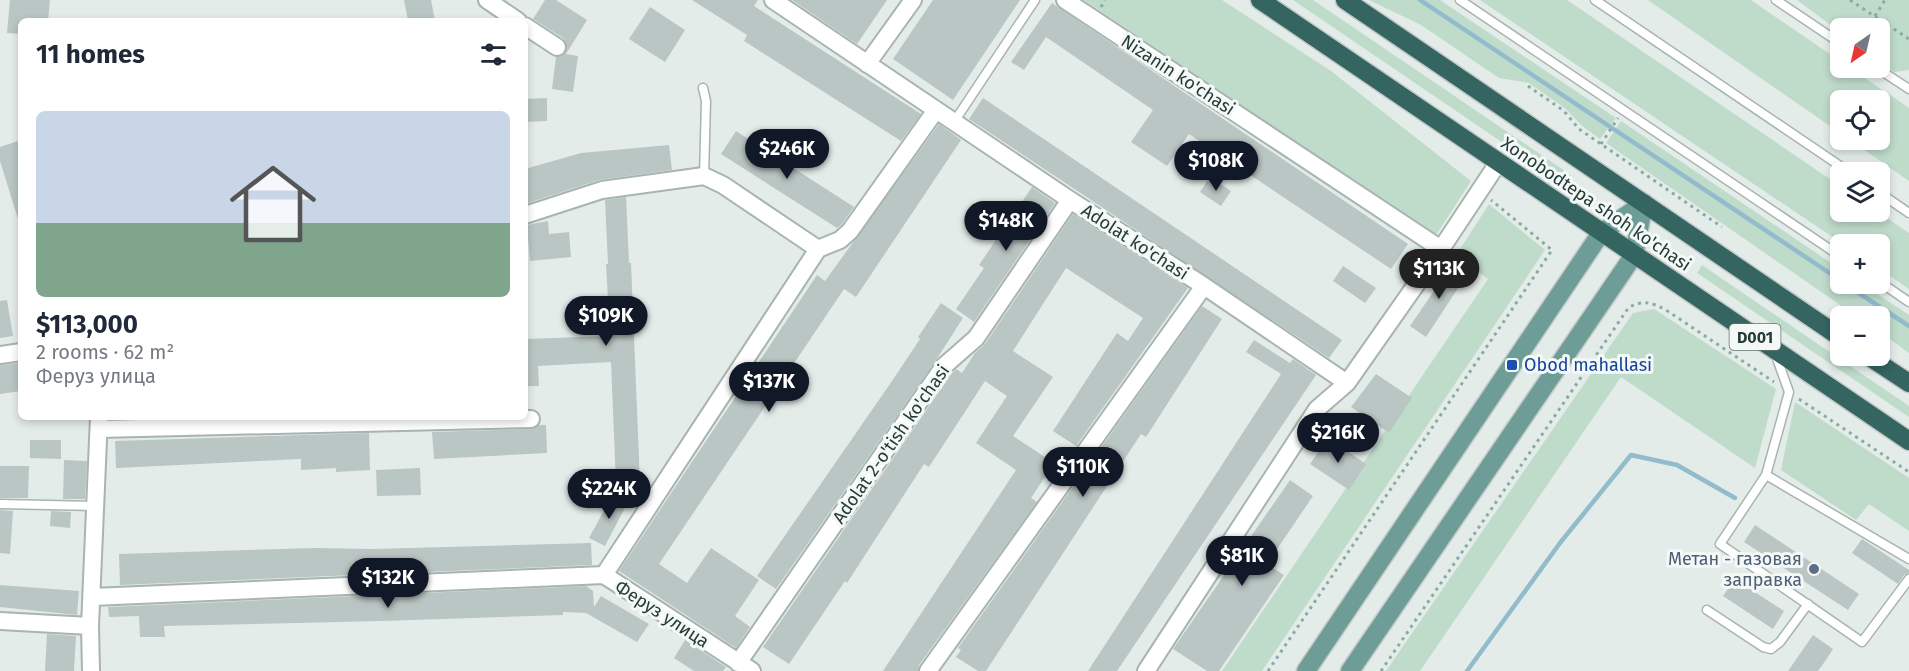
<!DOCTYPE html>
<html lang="en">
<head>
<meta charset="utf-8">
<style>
  :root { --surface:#fff; --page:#f2f2f3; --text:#1f2937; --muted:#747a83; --line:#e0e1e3; --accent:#111827 }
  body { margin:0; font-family:"Fira Sans",sans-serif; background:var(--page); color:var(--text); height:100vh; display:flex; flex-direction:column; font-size:22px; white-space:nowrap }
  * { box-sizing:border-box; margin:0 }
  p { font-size:20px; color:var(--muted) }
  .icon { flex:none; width:33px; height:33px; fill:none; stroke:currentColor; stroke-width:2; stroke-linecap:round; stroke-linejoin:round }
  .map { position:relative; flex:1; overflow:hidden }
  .sheet { position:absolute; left:18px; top:18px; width:510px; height:402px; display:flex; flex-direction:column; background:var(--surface); border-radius:9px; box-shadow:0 3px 9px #0003 }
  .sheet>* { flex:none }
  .needle { width:39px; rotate:214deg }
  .tools { position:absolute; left:1830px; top:18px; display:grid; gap:12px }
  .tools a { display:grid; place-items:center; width:60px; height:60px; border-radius:9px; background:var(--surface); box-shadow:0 3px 9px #0003; font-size:30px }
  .price { position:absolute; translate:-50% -51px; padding:0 14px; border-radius:21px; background:var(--accent); color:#fff; font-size:20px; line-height:39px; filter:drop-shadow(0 2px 3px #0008) }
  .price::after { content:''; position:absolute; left:50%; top:36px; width:18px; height:14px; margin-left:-9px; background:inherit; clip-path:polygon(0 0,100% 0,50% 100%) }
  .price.selected { background:#222; color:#fff }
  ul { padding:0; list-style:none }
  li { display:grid; align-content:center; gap:12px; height:318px; padding:0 18px }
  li+li { border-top:2px solid var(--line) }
  li span { display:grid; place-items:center; height:186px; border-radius:9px; color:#555 }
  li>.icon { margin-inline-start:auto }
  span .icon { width:108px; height:108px; fill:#fffc; stroke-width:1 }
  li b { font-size:26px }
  h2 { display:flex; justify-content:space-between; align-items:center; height:72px; padding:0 18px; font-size:26px }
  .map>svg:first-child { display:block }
  .green { fill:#bfdbca }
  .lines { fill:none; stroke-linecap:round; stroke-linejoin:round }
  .stream { stroke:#92bbcb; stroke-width:4.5 }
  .building { fill:#bac6c3 }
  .lane-casing { stroke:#a7b4b0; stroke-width:11 }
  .street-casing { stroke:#a7b4b0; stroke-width:20 }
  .primary-casing { stroke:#c2c8c7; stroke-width:21 }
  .highway-casing { stroke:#c2c8c7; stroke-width:21 }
  .path { stroke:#88aca5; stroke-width:3; stroke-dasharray:3 4.5; stroke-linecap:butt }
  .lane { stroke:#fff; stroke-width:8 }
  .street { stroke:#fff; stroke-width:16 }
  .primary { stroke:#6d9d96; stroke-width:18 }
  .highway { stroke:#346561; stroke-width:18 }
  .transit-dot { fill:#1a4fb4; stroke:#f4f9f7; stroke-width:2 }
  .service-dot { fill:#5c6f8a; stroke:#f4f9f7; stroke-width:2 }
  .labels { text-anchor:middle; stroke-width:6; stroke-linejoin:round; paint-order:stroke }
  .shield { fill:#f4f9f7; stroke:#637571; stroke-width:1.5 }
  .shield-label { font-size:16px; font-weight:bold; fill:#253c38 }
  .street-label { font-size:18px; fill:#253c38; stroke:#f4f9f7 }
  .transit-label { font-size:18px; fill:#164399; stroke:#f4f9f7; text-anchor:start }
  .service-label { font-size:18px; fill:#4e5e75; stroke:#f4f9f7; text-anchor:end }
</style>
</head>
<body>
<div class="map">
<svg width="1909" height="671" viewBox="0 0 1909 671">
  <rect width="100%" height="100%" fill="#e4ece9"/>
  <path class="green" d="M 1084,0 L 1222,0 L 1331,71 L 1471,181 L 1436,235 Z
    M 1293,0 L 1313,0 L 1571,175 L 1565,185 Z
    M 1369,0 L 1440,0 L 1616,118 L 1600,139 L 1581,125 L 1566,109 L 1529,83 L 1499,78 L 1421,25 Z
    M 1480,0 L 1567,0 L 1840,186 L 1840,212 L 1878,212 L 1909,233 L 1909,289 L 1880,269 L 1880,244 L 1843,244 Z
    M 1648,0 L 1751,0 L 1840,61 L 1840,68 L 1850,68 L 1909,108 L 1909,181 L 1850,140 L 1880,140 L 1880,100 L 1840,100 L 1840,133 Z
    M 1797,0 L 1909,0 L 1909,70 L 1894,72 L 1880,61 L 1880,28 L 1840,28 L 1840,32 Z
    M 1621,121 L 1840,269 L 1840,284 L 1862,284 L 1909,315 L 1909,353 L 1880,332 L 1880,316 L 1856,316 L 1606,143 Z
    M 1489,204 L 1545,250 L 1262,671 L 1222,671 L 1488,279 L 1457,254 Z
    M 1702,265 L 1909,406 L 1909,417 L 1697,273 Z
    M 1654,309 L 1776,389 L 1755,468 L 1621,377 L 1420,671 L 1386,671 L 1633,313 Z
    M 1795,402 L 1909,478 L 1909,531 L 1869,504 L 1856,520 L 1781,470 Z"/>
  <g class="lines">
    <path class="stream" d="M 1420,0 L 1840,280
      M 1845,284 L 1909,326
      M 1467,671 L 1560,543 L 1631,455 L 1677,465 L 1735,498"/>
  </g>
  <path class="building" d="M 10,0 L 50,0 L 48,21 L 21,21 L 21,34 L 7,33 Z
    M 404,0 L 431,0 L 435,21 L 408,21 Z
    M 545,0 L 556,0 L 587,20 L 566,54 L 578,56 L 573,92 L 552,89 L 556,57 L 565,53 L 567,47 L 563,38 L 533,19 Z
    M 692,0 L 758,0 L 754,6 L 921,114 L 901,141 L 744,41 L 747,35 Z
    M 792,0 L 887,0 L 857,44 Z
    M 933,0 L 1020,0 L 953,100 L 893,59 Z
    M 1052,3 L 1408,244 L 1391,269 L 1189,134 L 1167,166 L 1131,142 L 1153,110 L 1046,37 L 1024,70 L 1011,62 Z
    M 650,7 L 685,30 L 665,62 L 629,39 Z
    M 547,98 L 547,121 L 525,122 L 525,99 Z
    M 983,98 L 1342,340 L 1329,358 L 969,119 Z
    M 939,124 L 961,140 L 856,297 L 844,289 L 659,564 L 687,583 L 711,548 L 759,580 L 735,616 L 750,627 L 736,648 L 619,571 L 817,275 L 825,281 Z
    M 736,131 L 854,207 L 842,224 L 837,228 L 721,154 Z
    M 21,140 L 21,219 L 18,219 L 0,161 L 0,147 Z
    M 669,145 L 672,170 L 599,180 L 525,204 L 525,169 L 581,153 Z
    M 1210,177 L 1231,191 L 1221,206 L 1200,192 Z
    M 1032,187 L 1055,203 L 974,322 L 956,309 L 984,268 L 979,265 Z
    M 626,197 L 629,263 L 631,263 L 640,483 L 616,484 L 611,362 L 538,366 L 539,386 L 525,386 L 525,339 L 610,336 L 606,264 L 608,264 L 605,200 Z
    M 1073,214 L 1188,288 L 1076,446 L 1053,431 L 1117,333 L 1128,341 L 1143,318 L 1066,268 L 1013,351 L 1053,377 L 1013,436 L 1054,463 L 1031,498 L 1037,502 L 919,665 L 918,671 L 883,671 L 1016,470 L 976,443 L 1007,396 L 985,381 L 929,467 L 924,464 L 847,583 L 845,581 L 789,664 L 763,647 L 952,373 L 956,369 L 962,373 L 975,353 L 985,344 Z
    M 548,221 L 549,234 L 569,232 L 571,257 L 530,261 L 527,225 Z
    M 1453,263 L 1468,273 L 1426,337 L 1410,326 Z
    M 1343,266 L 1376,288 L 1365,303 L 1333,281 Z
    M 7,300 L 13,336 L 0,338 L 0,301 Z
    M 941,303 L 963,318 L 938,357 L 776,589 L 757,576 L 890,384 L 920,339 L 918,337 Z
    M 1202,306 L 1222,319 L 1146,437 L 1141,434 L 986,671 L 978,671 L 956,657 L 961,650 L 958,648 Z
    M 1254,340 L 1290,363 L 1293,359 L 1316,375 L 1117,671 L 1088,671 L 1281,374 L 1246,352 Z
    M 21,363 L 21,391 L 0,394 L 0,365 Z
    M 1376,374 L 1412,398 L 1389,433 L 1351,407 Z
    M 539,425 L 546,425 L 547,453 L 434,459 L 432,432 L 531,429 Z
    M 369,433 L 370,470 L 336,472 L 336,468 L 301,470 L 301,459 L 116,468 L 115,441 Z
    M 1328,438 L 1366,464 L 1349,490 L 1310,464 Z
    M 30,440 L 61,440 L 61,459 L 30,458 Z
    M 64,460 L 87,461 L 85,499 L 63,499 Z
    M 0,466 L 29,466 L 28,498 L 0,498 Z
    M 420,468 L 421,495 L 377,496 L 376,470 Z
    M 1290,480 L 1313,496 L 1267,564 L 1284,575 L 1219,671 L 1207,671 L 1173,649 Z
    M 613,494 L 628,502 L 605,546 L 589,538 Z
    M 0,510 L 13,511 L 10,554 L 0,553 Z
    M 51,511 L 71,512 L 70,528 L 50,526 Z
    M 1755,525 L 1859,594 L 1848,610 L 1744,542 Z
    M 1862,539 L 1909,570 L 1909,573 L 1904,575 L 1898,584 L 1852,553 Z
    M 591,543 L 592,565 L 120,585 L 119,554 L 315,548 L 373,549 Z
    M 1735,579 L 1784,611 L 1773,629 L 1723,596 Z
    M 0,585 L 79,591 L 77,615 L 0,607 Z
    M 586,586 L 593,591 L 594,607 L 601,596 L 649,624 L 637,642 L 586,613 L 563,612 L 563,615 L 382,621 L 164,626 L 165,637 L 140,637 L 139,616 L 109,617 L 108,607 Z
    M 47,634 L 76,636 L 74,671 L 45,671 Z
    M 1813,635 L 1833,649 L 1826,660 L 1818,671 L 1788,671 Z
    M 685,640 L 726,667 L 723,671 L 694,671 L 674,658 Z"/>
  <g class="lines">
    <g class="lane-casing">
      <path id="lane" d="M 1460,0 L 1840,256
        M 1595,0 L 1849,172
        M 1776,0 L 1840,43
        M 1877,68 L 1909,89
        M 703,88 L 706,101 L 704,176
        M 954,122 L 1035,0
        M 1880,193 L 1909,213
        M 1880,282 L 1909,302
        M 1775,353 L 1789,392 L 1766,475 L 1720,544 L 1862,642 L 1909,579
        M 1766,475 L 1909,559
        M 0,504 L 96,506
        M 1707,610 L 1763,647 L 1771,649 L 1780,642 L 1808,604"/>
    </g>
    <g class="street-casing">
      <path id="street" d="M 487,0 L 518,21
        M 773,0 L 1070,200 L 1204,286 L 1347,383
        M 1065,0 L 1441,249
        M 525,26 L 557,47
        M 867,64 L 913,0
        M 525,215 L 602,190 L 704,176 L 723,185 L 818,249
        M 0,355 L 21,352
        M 99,429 L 531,419
        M 604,575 L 818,249 L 840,240 L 850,231 L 936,110
        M 604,575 L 752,671
        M 92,597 L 604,575
        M 0,621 L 90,626
        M 738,663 L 944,366 L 976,338 L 1070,200
        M 91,671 L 90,626 L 99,417
        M 928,671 L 1204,286
        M 1146,671 L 1317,409 L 1347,383 L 1441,249 L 1498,163"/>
    </g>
    <g class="primary-casing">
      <path id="primary" d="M 1306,671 L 1601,233 L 1644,203
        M 1350,671 L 1634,255 L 1644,203"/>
    </g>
    <g class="highway-casing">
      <path id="highway" d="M 1260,0 L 1909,441
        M 1345,0 L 1840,337
        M 1868,356 L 1909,383"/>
    </g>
    <path class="path" d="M 1850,0 L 1909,39
      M 1101,7 L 1105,0
      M 1875,16 L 1885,0
      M 1528,86 L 1564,111 L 1579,129 L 1722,227
      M 1601,144 L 1618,118
      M 1799,399 L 1909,472
      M 1268,671 L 1552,250 L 1491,200
      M 1381,671 L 1629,307 C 1645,300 1650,302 1666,310 L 1774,382"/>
    <use href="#lane" class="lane"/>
    <use href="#street" class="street"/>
    <use href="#primary" class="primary"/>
    <use href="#highway" class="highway"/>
  </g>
  <rect class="transit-dot" x="1506" y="359" width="12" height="12" rx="3"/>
  <circle class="service-dot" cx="1814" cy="569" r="6"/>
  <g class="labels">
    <rect class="shield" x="1729.5" y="324" width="51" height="26" rx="4.5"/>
    <g class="shield-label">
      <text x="1755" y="343">D001</text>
    </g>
    <g class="street-label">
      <text transform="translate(1178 75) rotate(33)" y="6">Nizanin ko'chasi</text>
      <text transform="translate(1596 204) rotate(34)" y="6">Xonobodtepa shoh ko'chasi</text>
      <text transform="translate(1135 242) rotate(33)" y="6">Adolat ko'chasi</text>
      <text transform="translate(891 444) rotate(-55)" y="6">Adolat 2-o'tish ko'chasi</text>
      <text transform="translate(662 614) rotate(33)" y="6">Феруз улица</text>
    </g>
    <g class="transit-label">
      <text x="1524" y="371">Obod mahallasi</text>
    </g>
    <g class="service-label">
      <text x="1802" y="565">Метан - газовая<tspan x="1802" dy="21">заправка</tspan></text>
    </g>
  </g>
</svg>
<div class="tools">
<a><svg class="needle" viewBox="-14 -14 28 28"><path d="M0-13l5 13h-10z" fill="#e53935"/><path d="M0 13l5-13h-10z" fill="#747a83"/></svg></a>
<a><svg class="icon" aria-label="locate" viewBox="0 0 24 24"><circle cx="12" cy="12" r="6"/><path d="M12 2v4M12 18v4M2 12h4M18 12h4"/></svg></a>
<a><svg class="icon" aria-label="layers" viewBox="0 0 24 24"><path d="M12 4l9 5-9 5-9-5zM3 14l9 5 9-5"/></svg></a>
<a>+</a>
<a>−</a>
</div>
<b class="price" style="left:787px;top:180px">$246K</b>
<b class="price" style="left:1216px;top:192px">$108K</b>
<b class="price" style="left:1006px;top:252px">$148K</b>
<b class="price selected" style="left:1439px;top:300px">$113K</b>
<b class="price" style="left:606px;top:347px">$109K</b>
<b class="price" style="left:769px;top:413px">$137K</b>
<b class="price" style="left:1338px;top:464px">$216K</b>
<b class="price" style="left:1083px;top:498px">$110K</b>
<b class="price" style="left:609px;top:520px">$224K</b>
<b class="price" style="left:1242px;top:587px">$81K</b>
<b class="price" style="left:388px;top:609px">$132K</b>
<section class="sheet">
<h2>11 homes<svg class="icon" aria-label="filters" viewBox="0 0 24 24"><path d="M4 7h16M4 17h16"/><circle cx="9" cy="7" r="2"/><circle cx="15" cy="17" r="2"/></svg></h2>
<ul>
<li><span style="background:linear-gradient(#c9d6e8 60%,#7fa58c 0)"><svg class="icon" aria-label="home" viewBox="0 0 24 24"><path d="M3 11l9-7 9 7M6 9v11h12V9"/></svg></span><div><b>$113,000</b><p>2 rooms · 62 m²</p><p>Феруз улица</p></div></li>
</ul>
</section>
</div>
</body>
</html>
